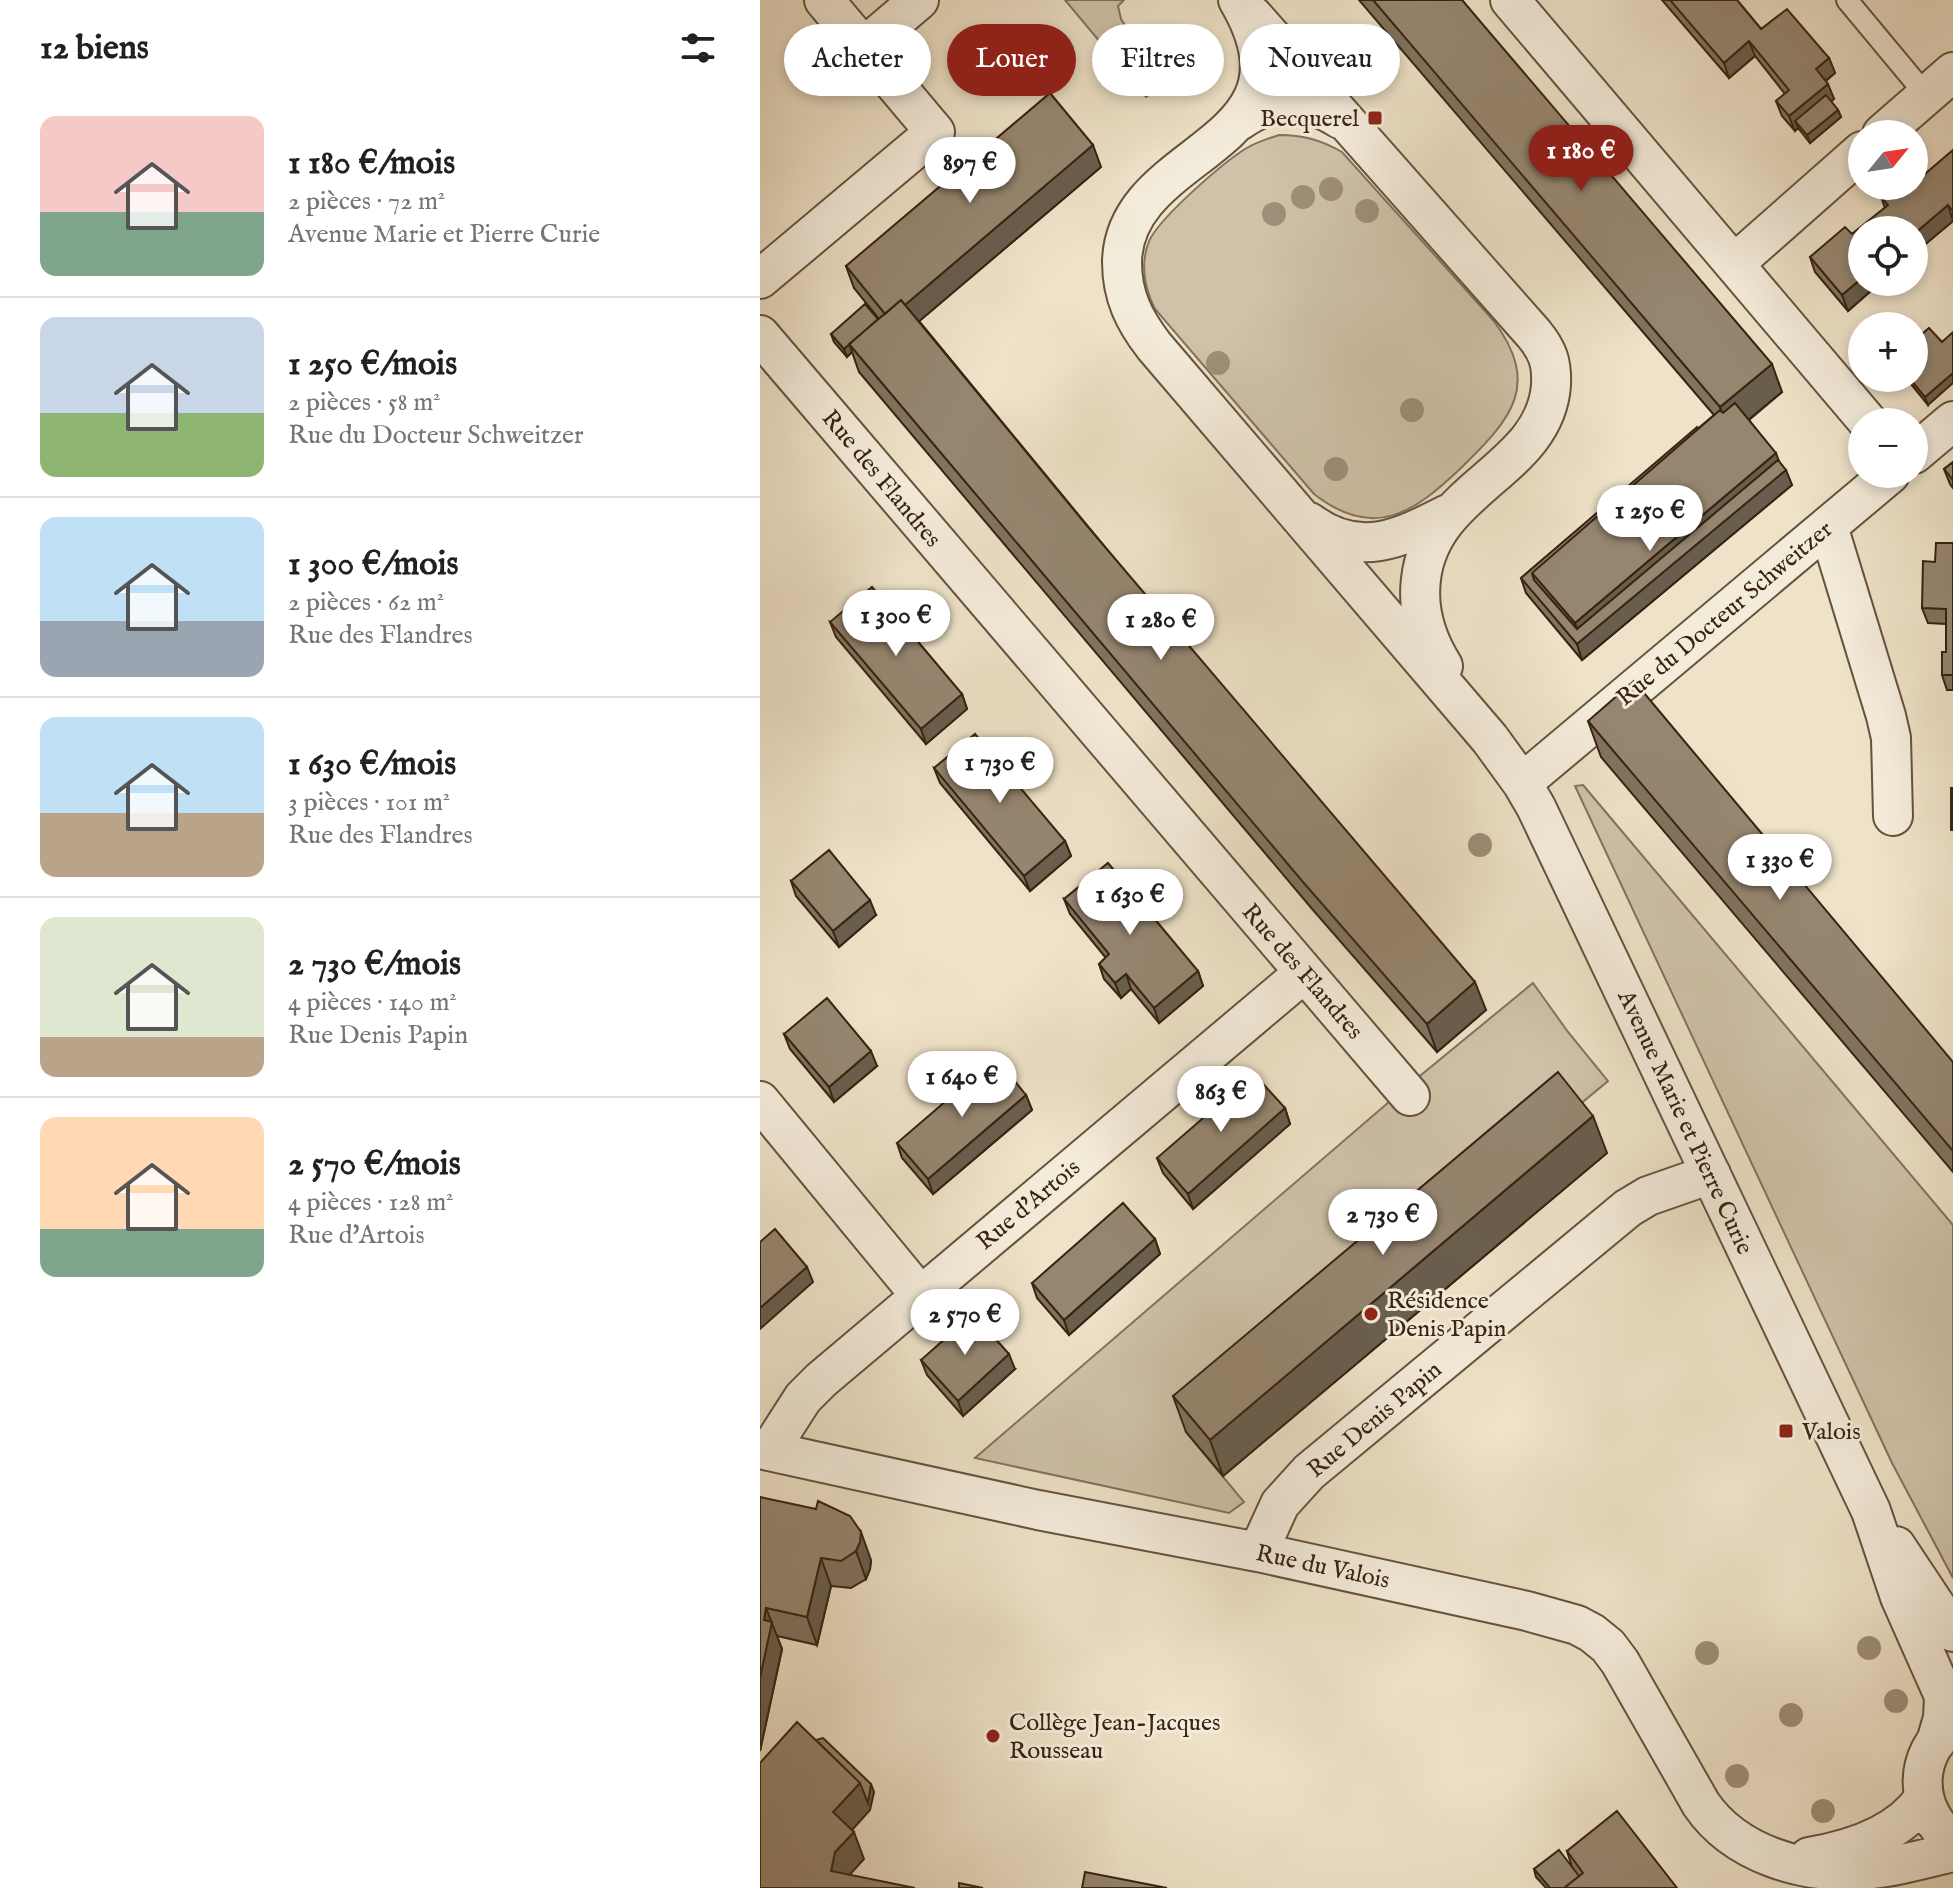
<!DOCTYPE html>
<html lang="fr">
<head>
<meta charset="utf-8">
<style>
  :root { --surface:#fff; --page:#f6f6f6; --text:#202124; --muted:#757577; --line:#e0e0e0; --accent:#8f2418 }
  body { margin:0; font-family:"IM FELL English",serif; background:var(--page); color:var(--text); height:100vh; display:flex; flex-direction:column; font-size:30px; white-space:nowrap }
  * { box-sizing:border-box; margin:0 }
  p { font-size:26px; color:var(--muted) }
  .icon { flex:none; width:44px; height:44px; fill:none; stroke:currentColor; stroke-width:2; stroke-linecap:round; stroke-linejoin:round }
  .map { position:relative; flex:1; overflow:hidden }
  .sheet { display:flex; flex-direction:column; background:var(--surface); width:760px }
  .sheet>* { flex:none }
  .hud { position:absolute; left:24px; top:24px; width:760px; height:72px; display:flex; gap:16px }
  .needle { width:52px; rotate:60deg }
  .tools { position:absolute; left:1088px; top:120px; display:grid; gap:16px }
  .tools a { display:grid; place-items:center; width:80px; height:80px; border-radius:50%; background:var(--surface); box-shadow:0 4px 12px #0003; font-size:40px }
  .price { position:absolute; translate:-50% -68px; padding:0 18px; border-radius:28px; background:#fff; color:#222; font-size:26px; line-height:52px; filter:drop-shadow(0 2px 4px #0008) }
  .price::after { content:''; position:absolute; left:50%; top:48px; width:24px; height:18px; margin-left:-12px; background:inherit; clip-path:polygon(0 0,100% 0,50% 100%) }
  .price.selected { background:var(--accent); color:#fff }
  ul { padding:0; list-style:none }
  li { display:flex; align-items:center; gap:24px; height:200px; padding:0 40px }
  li+li { border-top:2px solid var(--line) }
  li span { display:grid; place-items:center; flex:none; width:224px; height:160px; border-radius:16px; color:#555 }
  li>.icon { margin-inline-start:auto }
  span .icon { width:96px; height:96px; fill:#fffc; stroke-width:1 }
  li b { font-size:34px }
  h2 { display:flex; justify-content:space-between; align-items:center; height:96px; padding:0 40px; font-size:34px }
  .chip { padding:0 28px; border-radius:36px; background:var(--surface); box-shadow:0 4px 12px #0003; font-size:28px; line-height:72px }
  .chip.selected { background:var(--accent); color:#fff }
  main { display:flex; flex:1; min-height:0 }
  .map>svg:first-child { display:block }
  .green { fill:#cfc2a9; stroke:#83725c; stroke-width:2 }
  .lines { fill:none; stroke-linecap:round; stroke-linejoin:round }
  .service-casing { stroke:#65533e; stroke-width:24 }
  .minor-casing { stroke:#65533e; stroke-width:42 }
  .service { stroke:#f4ecdb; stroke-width:20 }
  .minor { stroke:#f4ecdb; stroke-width:38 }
  .tree { fill:#9e8f78 }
  .wall { fill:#817360; stroke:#372310; stroke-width:2 }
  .shaded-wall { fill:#695e4e; stroke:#372310; stroke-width:2 }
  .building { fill:#968670; stroke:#372310; stroke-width:2 }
  .poi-dot { fill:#8f2418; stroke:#f4ecdb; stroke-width:3 }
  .labels { text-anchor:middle; stroke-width:6; stroke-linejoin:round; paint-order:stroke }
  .poi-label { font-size:24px; fill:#372310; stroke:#f4ecdb; text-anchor:start }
  .street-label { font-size:24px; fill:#372310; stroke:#f4ecdb }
</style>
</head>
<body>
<main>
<section class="sheet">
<h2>12 biens<svg class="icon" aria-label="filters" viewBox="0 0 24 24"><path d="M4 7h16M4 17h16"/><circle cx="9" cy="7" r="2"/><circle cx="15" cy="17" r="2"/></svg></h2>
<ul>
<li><span style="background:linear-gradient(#f6c9c9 60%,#7fa58c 0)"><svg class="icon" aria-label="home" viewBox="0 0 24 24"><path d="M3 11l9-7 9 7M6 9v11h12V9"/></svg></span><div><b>1 180 €/mois</b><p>2 pièces · 72 m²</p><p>Avenue Marie et Pierre Curie</p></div></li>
<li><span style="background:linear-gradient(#c9d6e8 60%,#8fb573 0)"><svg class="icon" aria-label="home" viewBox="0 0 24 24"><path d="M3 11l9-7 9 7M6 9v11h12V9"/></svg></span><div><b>1 250 €/mois</b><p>2 pièces · 58 m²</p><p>Rue du Docteur Schweitzer</p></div></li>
<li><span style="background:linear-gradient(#bfe0f5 65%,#9aa5b1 0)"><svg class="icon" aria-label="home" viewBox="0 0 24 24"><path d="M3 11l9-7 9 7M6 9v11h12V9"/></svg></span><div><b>1 300 €/mois</b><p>2 pièces · 62 m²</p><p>Rue des Flandres</p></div></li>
<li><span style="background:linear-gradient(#bfe0f5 60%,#b9a48a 0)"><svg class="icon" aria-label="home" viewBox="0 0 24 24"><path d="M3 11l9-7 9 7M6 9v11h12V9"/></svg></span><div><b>1 630 €/mois</b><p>3 pièces · 101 m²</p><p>Rue des Flandres</p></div></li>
<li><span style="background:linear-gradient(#dfe7d0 75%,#b9a48a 0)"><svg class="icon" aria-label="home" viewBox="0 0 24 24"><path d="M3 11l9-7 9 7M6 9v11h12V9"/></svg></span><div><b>2 730 €/mois</b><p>4 pièces · 140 m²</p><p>Rue Denis Papin</p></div></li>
<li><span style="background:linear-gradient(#ffd9b3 70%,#7fa58c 0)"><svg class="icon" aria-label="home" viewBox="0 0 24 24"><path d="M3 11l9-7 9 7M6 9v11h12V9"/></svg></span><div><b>2 570 €/mois</b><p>4 pièces · 128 m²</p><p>Rue d'Artois</p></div></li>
</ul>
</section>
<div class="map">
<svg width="1193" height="1888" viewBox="0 0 1193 1888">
  <rect width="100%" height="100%" fill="#eee2c8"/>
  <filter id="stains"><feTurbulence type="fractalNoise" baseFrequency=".0025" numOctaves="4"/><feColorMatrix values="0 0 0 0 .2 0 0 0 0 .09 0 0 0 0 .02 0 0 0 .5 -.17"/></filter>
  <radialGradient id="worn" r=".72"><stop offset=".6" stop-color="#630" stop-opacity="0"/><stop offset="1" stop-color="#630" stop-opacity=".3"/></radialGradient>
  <path class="green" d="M 305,0 L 364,0 L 358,6 L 361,19 L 400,79 L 400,88 L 386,97 Z
    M 519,135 C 543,135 561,140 582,152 L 733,320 C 782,385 751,419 702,467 C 654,513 614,541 554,494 L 395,309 C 385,289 380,267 388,244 C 395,221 463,163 485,149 C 496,142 507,139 519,135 Z
    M 823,785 L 1193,1225 L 1193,1578 L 1132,1463 L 815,786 Z
    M 773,983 L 808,1032 L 848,1081 L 426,1432 L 484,1502 L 469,1513 L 215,1458 L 644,1089 Z"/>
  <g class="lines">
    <g class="service-casing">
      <path id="service" d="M 1087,0 L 1166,95"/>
    </g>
    <g class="minor-casing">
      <path id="minor" d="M 478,0 C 565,149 364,146 362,262 C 362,296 374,320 394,346 L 730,739 L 762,783 L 776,807 L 1111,1511 L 1140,1597 L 1184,1696 L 1183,1718 L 1176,1742
        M 750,0 L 1108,422
        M 493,16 L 774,334 C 788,351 792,363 791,385 C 785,471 671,487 661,579 C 657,611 666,639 683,666
        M 104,47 L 159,0
        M 479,121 C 516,96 543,96 580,119
        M 1122,134 L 1193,72
        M 974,264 L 1102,151
        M 0,279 L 175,132 L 64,0
        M 0,335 L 650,1096
        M 1154,454 L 1193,421
        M 549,522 C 599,559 639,539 688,514
        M 1068,526 L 1126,716 L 1131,738 L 1133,816
        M 762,783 L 1130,474
        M 0,1101 L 160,1295
        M 0,1449 L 278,1510 L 498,1552 L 767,1611 L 817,1625 L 832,1633 L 848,1646 L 860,1662 L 941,1804 C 975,1854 1043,1874 1101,1870 C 1132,1868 1163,1859 1193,1852
        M 9,1451 L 43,1398 L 61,1380 L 544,973
        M 1136,1546 L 1193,1632
        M 498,1552 L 520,1504 L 549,1472 L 868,1208 L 888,1196 L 951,1174
        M 1193,1725 C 1152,1753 1153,1812 1193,1840
        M 1049,1857 C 1091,1850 1139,1835 1164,1798"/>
    </g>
    <use href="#service" class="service"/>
    <use href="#minor" class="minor"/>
  </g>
  <g class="tree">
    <circle cx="571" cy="189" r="12"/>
    <circle cx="543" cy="197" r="12"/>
    <circle cx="607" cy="211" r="12"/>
    <circle cx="514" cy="214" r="12"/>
    <circle cx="458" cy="363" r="12"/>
    <circle cx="652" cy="410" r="12"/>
    <circle cx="576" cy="469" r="12"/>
    <circle cx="720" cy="845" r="12"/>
    <circle cx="1109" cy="1648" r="12"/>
    <circle cx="947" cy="1653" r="12"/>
    <circle cx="1136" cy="1701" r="12"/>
    <circle cx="1031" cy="1715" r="12"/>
    <circle cx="977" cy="1776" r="12"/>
    <circle cx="1063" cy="1811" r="12"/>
  </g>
  <path class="wall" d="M 599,0 L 702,0 L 1022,392 L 989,420 L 1018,460 L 1032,485 L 822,660 L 766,593 L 761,578 L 954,415 Z
    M 902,0 L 977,0 L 1001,29 L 1069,58 L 1075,73 L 1066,81 L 1074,99 L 1071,101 L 1078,110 L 1081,117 L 1050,143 L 1038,128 L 1035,131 L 1022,116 L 1016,101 L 1025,94 L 995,56 L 969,78 Z
    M 1193,150 L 1193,221 L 1162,247 L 1166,258 L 1154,230 L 1102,282 L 1121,282 L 1088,311 L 1055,272 L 1050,257 L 1092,234 L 1125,208 L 1121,197 L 1164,175 Z
    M 341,167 L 159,321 L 726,1010 L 677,1052 L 553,910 L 99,372 L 92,352 L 87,357 L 74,342 L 71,334 L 119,319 L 94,288 L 86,266 Z
    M 1182,342 L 1168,405 L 1146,378 L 1154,378 Z
    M 1193,462 L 1193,488 L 1190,484 L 1184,469 Z
    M 1193,543 L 1193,690 L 1187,690 L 1182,675 L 1186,652 L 1186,624 L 1168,623 L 1162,608 L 1175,562 Z
    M 70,622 L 202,694 L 207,709 L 166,744 L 76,637 Z
    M 828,721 L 1193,1062 L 1193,1172 L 841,757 Z
    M 174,768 L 305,841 L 311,856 L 270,891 L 180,783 Z
    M 31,881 L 116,915 L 79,947 L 36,896 Z
    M 304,899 L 438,971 L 443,986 L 399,1023 L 371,989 L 361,998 L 344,979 L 339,964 L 346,958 L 310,914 Z
    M 24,1034 L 117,1066 L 74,1102 L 30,1049 Z
    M 266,1095 L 272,1110 L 173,1194 L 142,1158 L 137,1143 Z
    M 525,1108 L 530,1124 L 433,1209 L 403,1173 L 397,1158 Z
    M 847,1153 L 463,1476 L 426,1432 L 413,1396 Z
    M 395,1239 L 400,1254 L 309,1335 L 277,1298 L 272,1283 Z
    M 161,1360 L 255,1369 L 203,1416 L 167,1375 Z
    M 0,1497 L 111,1560 L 110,1569 L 106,1579 L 91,1588 L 71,1586 L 57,1645 L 17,1636 L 22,1649 L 0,1751 Z
    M 807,1851 L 917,1888 L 786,1888 L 776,1877 L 774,1869 L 812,1867 Z"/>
  <path class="shaded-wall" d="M 989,41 L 995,56 L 969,78 L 964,63 Z
    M 1069,58 L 1075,73 L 1061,84 L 1056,69 Z
    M 1068,84 L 1074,99 L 1040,126 L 1035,121 L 1038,128 L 1035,131 L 1029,116 Z
    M 1078,110 L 1081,117 L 1050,143 L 1047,135 Z
    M 333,145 L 341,167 L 137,340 L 129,318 Z
    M 1188,205 L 1193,221 L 1162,247 L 1166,258 L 1154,268 L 1154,234 Z
    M 1102,278 L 1102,282 L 1121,282 L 1088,311 L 1082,295 Z
    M 1129,282 L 1138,282 L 1131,288 Z
    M 89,344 L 92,352 L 87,357 L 84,349 Z
    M 1012,364 L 1022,392 L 970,435 L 960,407 Z
    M 1193,373 L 1193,383 L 1168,405 L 1165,397 Z
    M 1016,453 L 1023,472 L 1026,470 L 1032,485 L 822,660 L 817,644 L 821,640 L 815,623 Z
    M 202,694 L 207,709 L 166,744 L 161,729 Z
    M 305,841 L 311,856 L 270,891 L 264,876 Z
    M 110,900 L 116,915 L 79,947 L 73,931 Z
    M 438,971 L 443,986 L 399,1023 L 394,1008 Z
    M 366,974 L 371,989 L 361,998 L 355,983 Z
    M 715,982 L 726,1010 L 677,1052 L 667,1024 Z
    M 111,1051 L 117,1066 L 74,1102 L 69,1087 Z
    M 266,1095 L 272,1110 L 173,1194 L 168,1179 Z
    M 525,1108 L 530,1124 L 433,1209 L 428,1194 Z
    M 833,1116 L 847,1153 L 463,1476 L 450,1440 Z
    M 395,1239 L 400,1254 L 309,1335 L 304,1320 Z
    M 47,1267 L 53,1282 L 0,1329 L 0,1308 Z
    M 249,1354 L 255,1369 L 203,1416 L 198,1401 Z
    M 101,1532 L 111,1560 L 110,1569 L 106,1579 L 96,1551 Z
    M 61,1558 L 71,1586 L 57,1645 L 47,1617 Z
    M 6,1608 L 22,1649 L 0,1751 L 0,1678 L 4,1620 Z
    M 100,1783 L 111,1784 L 114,1792 L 110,1810 L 83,1840 L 73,1812 Z
    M 94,1832 L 104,1859 L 85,1880 L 71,1871 L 75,1852 Z"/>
  <path class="building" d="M 613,0 L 702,0 L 1012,364 L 960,407 Z
    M 910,0 L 977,0 L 1001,29 L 1027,9 L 1069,58 L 1056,69 L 1068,84 L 1029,116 L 1016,101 L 1029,90 L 989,41 L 964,63 Z
    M 290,93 L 333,145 L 145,305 L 141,300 L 125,314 L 86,266 Z
    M 1066,95 L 1078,110 L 1047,135 L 1035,121 Z
    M 1193,150 L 1193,211 L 1188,205 L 1154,234 L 1154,230 L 1102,230 L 1102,278 L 1082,295 L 1050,257 L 1085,227 L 1092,234 L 1128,205 L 1121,197 L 1134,186 L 1154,186 L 1154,169 L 1156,167 L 1164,175 Z
    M 1154,236 L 1160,243 L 1154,248 Z
    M 141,300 L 328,527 L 715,982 L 667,1024 L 543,882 L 89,344 Z
    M 105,304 L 118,319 L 84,349 L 71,334 Z
    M 1169,328 L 1182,342 L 1193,332 L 1193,373 L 1165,397 L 1149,378 L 1154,378 L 1154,341 Z
    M 975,403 L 1016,453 L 815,623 L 772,573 L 960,410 L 963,413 Z
    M 937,427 L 938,429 L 772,573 L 774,580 L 817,629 L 1018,460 L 1026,470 L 817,644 L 761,578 Z
    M 1193,462 L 1193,480 L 1184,469 Z
    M 1176,543 L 1193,543 L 1193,675 L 1182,675 L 1182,652 L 1186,652 L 1186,609 L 1162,608 L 1163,561 L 1175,562 Z
    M 112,587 L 202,694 L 161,729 L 70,622 Z
    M 874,681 L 1193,1062 L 1193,1151 L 828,721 Z
    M 215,734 L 305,841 L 264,876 L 174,768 Z
    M 1191,788 L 1193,788 L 1193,830 L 1191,830 Z
    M 69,850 L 110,900 L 73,931 L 31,881 Z
    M 348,863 L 438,971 L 394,1008 L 366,974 L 355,983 L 339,964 L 349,954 L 304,899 Z
    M 67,998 L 111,1051 L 69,1087 L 24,1034 Z
    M 236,1058 L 266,1095 L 168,1179 L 137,1143 Z
    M 798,1072 L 833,1116 L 450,1440 L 413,1396 Z
    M 494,1074 L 525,1108 L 428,1194 L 397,1158 Z
    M 363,1203 L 395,1239 L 304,1320 L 272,1283 Z
    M 15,1229 L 47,1267 L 0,1308 L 0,1242 Z
    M 213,1314 L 249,1354 L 198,1401 L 161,1360 Z
    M 0,1497 L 56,1509 L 58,1501 L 90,1516 L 101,1532 L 100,1542 L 96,1551 L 81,1561 L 61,1558 L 47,1617 L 6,1608 L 4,1620 L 12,1622 L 0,1678 Z
    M 37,1722 L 100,1783 L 73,1812 L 94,1832 L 75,1852 L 71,1871 L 155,1888 L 0,1888 L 0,1763 Z
    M 63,1738 L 111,1784 L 108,1803 L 100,1783 L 56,1740 Z
    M 857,1811 L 917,1888 L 804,1888 L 823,1873 L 807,1851 Z
    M 799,1850 L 819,1876 L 804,1888 L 790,1888 L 774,1869 Z
    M 325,1872 L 407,1888 L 322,1888 Z
    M 199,1883 L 223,1888 L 199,1888 Z"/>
  <g class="poi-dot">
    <rect x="607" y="110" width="16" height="16" rx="4"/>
    <circle cx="611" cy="1314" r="8"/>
    <rect x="1018" y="1423" width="16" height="16" rx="4"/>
    <circle cx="233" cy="1736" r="8"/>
  </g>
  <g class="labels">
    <g class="poi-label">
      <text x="599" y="126" text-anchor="end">Becquerel</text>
      <text x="627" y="1308">Résidence<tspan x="627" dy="28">Denis Papin</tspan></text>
      <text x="1042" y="1439">Valois</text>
      <text x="249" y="1730">Collège Jean-Jacques<tspan x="249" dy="28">Rousseau</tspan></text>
    </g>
    <g class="street-label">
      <text transform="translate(122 478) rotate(50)" y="8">Rue des Flandres</text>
      <text transform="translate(964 613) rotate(-40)" y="8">Rue du Docteur Schweitzer</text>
      <text transform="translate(543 971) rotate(49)" y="8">Rue des Flandres</text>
      <text transform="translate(926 1122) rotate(65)" y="8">Avenue Marie et Pierre Curie</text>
      <text transform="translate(268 1204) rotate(-40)" y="8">Rue d'Artois</text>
      <text transform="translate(614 1419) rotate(-40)" y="8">Rue Denis Papin</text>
      <text transform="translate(563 1566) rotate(12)" y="8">Rue du Valois</text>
    </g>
  </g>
  <rect width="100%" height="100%" filter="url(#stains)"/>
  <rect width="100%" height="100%" fill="url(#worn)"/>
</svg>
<div class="tools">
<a><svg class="needle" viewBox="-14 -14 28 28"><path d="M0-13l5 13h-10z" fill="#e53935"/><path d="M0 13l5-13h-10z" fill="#757577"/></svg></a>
<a><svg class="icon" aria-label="locate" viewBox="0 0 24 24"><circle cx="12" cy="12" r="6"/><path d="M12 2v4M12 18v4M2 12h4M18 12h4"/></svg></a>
<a>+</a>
<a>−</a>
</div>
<b class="price selected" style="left:821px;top:193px">1 180 €</b>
<b class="price" style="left:210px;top:205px">897 €</b>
<b class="price" style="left:890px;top:553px">1 250 €</b>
<b class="price" style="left:136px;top:658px">1 300 €</b>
<b class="price" style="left:401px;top:662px">1 280 €</b>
<b class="price" style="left:240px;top:805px">1 730 €</b>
<b class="price" style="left:1020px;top:902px">1 330 €</b>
<b class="price" style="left:370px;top:937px">1 630 €</b>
<b class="price" style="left:202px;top:1119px">1 640 €</b>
<b class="price" style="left:461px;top:1134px">863 €</b>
<b class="price" style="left:623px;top:1257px">2 730 €</b>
<b class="price" style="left:205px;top:1357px">2 570 €</b>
<div class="hud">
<a class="chip">Acheter</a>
<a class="chip selected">Louer</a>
<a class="chip">Filtres</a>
<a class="chip">Nouveau</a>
</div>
</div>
</main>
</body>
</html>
